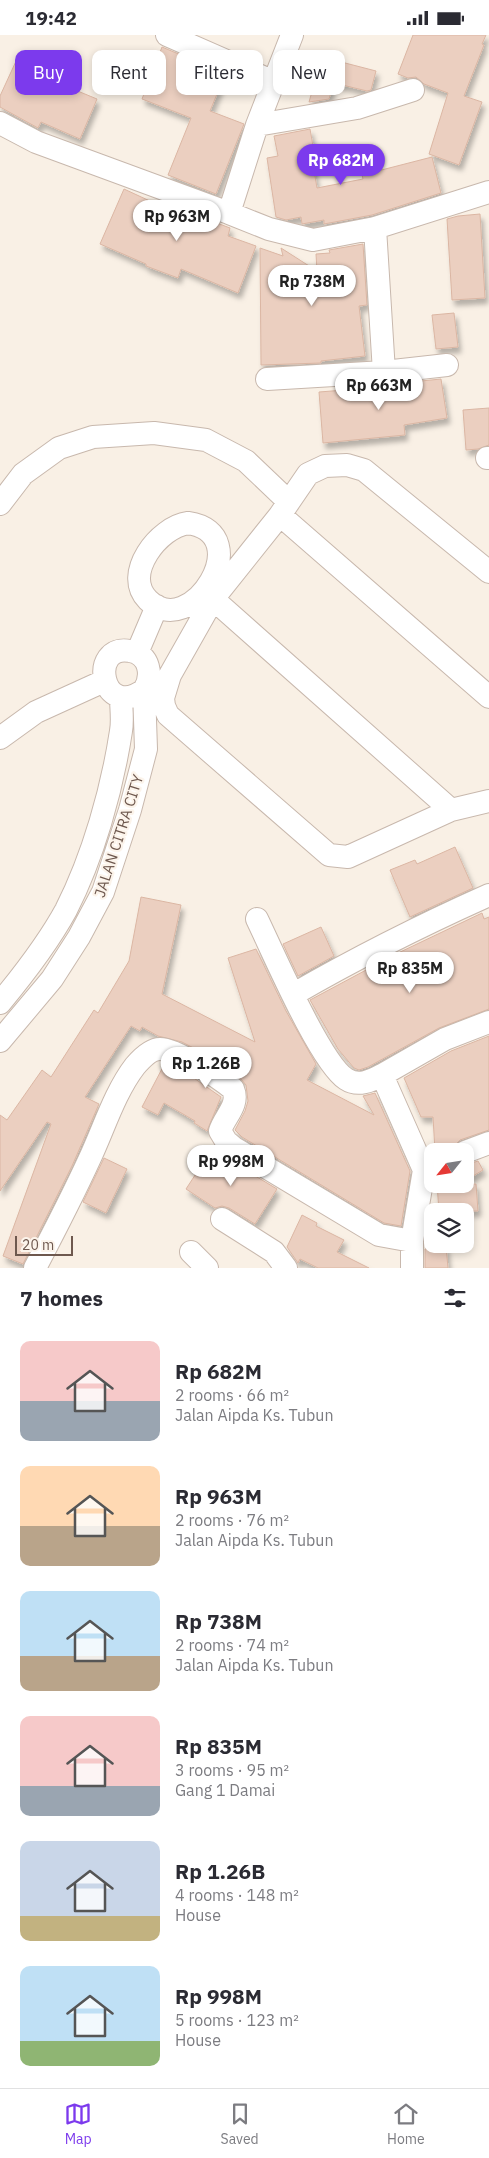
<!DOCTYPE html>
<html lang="en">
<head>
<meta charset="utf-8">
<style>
  :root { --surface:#fff; --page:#f7f7f7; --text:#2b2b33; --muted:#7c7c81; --line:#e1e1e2; --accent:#7c3aed }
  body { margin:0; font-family:"IBM Plex Sans",sans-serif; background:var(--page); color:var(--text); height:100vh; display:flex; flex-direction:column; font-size:19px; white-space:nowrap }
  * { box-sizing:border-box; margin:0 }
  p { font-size:16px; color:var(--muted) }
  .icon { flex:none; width:28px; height:28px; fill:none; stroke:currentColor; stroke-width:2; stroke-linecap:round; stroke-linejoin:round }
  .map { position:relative; height:1233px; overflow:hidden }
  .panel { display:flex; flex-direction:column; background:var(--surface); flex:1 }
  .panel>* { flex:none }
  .top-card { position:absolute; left:15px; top:15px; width:460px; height:45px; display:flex; gap:10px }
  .needle { width:32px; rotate:240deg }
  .fabs { position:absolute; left:424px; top:1108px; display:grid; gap:10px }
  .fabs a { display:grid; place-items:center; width:50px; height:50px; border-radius:10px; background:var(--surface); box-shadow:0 2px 8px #0003; font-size:25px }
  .scale { position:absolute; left:15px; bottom:12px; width:58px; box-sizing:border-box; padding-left:5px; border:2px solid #6e584e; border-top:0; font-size:14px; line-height:18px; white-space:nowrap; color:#6e584e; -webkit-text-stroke:4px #fcf4eb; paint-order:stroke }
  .price { position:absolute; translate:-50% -42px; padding:0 11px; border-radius:18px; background:#fff; color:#222; font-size:16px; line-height:32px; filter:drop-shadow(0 1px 2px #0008) }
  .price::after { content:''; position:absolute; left:50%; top:30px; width:15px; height:11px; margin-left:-8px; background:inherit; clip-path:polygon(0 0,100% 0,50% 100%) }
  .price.active { background:var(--accent); color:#fff }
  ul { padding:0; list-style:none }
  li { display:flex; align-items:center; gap:15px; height:125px; padding:0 20px }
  li span { display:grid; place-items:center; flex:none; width:140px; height:100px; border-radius:10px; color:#555 }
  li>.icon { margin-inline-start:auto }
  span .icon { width:60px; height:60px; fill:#fffc; stroke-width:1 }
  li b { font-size:21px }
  h2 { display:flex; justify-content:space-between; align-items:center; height:60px; padding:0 20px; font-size:21px }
  .tag { padding:0 18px; border-radius:10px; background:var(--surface); box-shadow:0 2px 8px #0003; font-size:18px; line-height:45px }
  .tag.active { background:var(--accent); color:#fff }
  .status { display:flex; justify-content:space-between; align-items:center; height:35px; padding:0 25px; background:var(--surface); direction:ltr }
  .status svg { height:14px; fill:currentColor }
  .dock { display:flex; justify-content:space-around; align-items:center; height:70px; border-top:1px solid var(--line); background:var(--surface); font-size:14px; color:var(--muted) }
  .dock a { display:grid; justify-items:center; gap:2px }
  .dock .active { color:var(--accent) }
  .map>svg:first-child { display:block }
  .building { fill:#ebcfc0; stroke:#dbb6a3; filter:url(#shadow) }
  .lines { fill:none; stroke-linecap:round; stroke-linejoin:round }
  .street-casing { stroke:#c8b8ad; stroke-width:24 }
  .street { stroke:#fff; stroke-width:22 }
  .labels { text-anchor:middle; stroke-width:4.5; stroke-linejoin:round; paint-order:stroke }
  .street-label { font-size:15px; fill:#6e584e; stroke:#fcf4eb }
</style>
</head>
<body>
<div class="status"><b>19:42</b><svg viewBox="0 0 49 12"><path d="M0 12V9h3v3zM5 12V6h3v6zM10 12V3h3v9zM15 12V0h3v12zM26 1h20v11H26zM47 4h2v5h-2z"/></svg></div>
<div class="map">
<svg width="489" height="1233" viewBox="0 0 489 1233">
  <defs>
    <filter id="shadow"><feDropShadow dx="3" dy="5.5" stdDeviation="2.5" flood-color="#0004"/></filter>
  </defs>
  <rect width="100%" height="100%" fill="#f9f0e5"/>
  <path class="building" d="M 413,0 L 486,0 L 482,9 L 484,10 L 464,61 L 482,67 L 459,130 L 429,119 L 448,58 L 424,49 L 416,42 L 408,43 L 398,39 Z
    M 162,12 L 181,20 L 179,24 L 224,42 L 210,76 L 244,89 L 216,159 L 168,140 L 191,83 L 142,64 Z
    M 322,22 L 376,36 L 371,55 L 367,56 L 334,48 L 329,64 L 309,67 Z
    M 17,24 L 36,33 L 34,38 L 97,64 L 80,104 L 41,87 L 38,93 L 0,72 L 0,61 Z
    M 310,94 L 313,111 L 310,112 L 317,153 L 363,144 L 362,140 L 432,122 L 441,158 L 372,180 L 324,189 L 324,185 L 302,189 L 301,182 L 286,185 L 276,182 L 267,123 L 278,121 L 274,101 Z
    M 124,154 L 165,173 L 167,169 L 230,193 L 228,201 L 256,211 L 238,258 L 181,234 L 178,243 L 146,231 L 146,229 L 100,209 Z
    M 480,179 L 485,263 L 452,265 L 447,184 L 458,181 Z
    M 363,209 L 367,270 L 359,271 L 365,321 L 321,326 L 321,328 L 261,330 L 260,213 L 283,221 L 281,213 L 317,236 L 316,219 L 330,218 L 329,215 Z
    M 454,278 L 458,312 L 436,314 L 432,280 Z
    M 441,344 L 447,383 L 404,390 L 405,400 L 323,408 L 319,357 L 421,349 L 421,346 Z
    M 489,373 L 489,410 L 478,414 L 466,415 L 463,375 Z
    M 455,812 L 473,853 L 410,882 L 390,835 L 415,825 L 417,829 Z
    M 141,862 L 181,870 L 162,959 L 255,1007 L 228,923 L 256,914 L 286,976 L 316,1029 L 307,1045 L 374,1080 L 363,1061 L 375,1058 L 410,1136 L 401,1191 L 384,1188 L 242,1102 L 235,1095 L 245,1076 L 248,1066 L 246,1050 L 241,1044 L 205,1019 L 182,1007 L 158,1001 L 142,992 L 140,996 L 131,991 L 85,1062 L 99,1069 L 72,1131 L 23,1229 L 3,1221 L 51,1089 L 47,1087 L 0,1156 L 0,1080 L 7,1085 L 42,1035 L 51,1042 L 94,975 L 98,978 L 129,926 Z
    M 482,878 L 484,884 L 489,882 L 489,974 L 439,993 L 368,1032 L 359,1035 L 354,1033 L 338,1014 L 310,965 L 396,919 Z
    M 321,892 L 334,921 L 298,941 L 283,909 Z
    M 489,1001 L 489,1095 L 460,1105 L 453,1112 L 443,1116 L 435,1116 L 433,1082 L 421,1082 L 404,1043 L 451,1016 Z
    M 165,1028 L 191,1041 L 221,1062 L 207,1096 L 194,1088 L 195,1086 L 164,1068 L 158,1080 L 142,1072 Z
    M 214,1111 L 227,1124 L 277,1154 L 255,1189 L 229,1173 L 222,1171 L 215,1173 L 186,1154 Z
    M 104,1123 L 127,1134 L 106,1178 L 83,1167 Z
    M 478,1126 L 483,1135 L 465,1146 L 465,1130 Z
    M 437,1149 L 476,1149 L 478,1176 L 439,1176 Z
    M 302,1180 L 317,1188 L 316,1191 L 344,1205 L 337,1217 L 369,1233 L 318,1233 L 300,1224 L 298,1228 L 287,1212 Z
    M 446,1211 L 448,1233 L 425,1233 L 425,1214 Z"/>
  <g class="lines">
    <g class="street-casing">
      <path id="street" d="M 167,0 L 274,47
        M 0,88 L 36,107 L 229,178 L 269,194 L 313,205 L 375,193 L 489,157
        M 257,90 L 357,73 L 413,55
        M 229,178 L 257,90 L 292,0
        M 375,193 L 384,337 L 447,330
        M 267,344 L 384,337
        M 487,423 L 489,423
        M 0,469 L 23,439 L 59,413 L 93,402 L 154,398 L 206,405 L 246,426 L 289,467
        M 280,480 L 489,662
        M 188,488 C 259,498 191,608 148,565 C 122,539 159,492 188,488 Z
        M 489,537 L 364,435 L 347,430 L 325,431 L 308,439 L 280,480 L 213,564 L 170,640 L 163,663 L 164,671 L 168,680 L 329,820 L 348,822 L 451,775 L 489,766
        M 213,564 L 451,775
        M 137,618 L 157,571
        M 0,703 L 36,677 L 104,646
        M 257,884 C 273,917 320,1027 346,1044 C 358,1052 371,1046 382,1040 L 424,1135 L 412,1206 L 412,1233
        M 294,959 C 358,922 422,890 489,860
        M 0,968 C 24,939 48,908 66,875 C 93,822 112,755 121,696 C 123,685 121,673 121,662
        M 0,1006 L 52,944 L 79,902 L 103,857 L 130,775 L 146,714 L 144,655 C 153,641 150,619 130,616 C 88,608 101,686 144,655
        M 382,1040 L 445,1004 L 489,987
        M 465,1117 L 489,1108
        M 222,1184 L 274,1217 L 286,1233
        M 191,1217 L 207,1233
        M 35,1233 C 54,1197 73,1160 90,1123 C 104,1093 115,1057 135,1031 C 141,1024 151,1014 160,1014 C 177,1014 219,1043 233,1054 C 240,1070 224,1082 220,1096 L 226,1106 L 234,1113 L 379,1200 L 412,1206"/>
    </g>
    <use href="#street" class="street"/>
  </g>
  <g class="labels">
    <g class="street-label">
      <text transform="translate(119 801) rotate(-72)" y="5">JALAN CITRA CITY</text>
    </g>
  </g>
</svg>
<div class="fabs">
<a><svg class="needle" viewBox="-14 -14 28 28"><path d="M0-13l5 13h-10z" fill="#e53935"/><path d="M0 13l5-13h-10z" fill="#7c7c81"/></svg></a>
<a><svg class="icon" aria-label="layers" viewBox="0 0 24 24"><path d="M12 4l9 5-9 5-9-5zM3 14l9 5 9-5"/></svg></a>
</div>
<div class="scale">20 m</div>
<b class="price active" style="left:341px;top:151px">Rp 682M</b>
<b class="price" style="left:177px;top:207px">Rp 963M</b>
<b class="price" style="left:312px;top:272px">Rp 738M</b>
<b class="price" style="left:379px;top:376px">Rp 663M</b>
<b class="price" style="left:410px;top:959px">Rp 835M</b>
<b class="price" style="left:206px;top:1054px">Rp 1.26B</b>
<b class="price" style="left:231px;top:1152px">Rp 998M</b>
<div class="top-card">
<a class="tag active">Buy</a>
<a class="tag">Rent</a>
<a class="tag">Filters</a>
<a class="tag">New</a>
</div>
</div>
<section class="panel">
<h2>7 homes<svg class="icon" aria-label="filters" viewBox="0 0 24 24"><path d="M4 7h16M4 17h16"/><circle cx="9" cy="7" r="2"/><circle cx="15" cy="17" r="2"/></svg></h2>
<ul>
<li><span style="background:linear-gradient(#f6c9c9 60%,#9aa5b1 0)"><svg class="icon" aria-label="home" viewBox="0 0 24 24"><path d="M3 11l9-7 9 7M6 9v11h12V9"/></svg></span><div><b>Rp 682M</b><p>2 rooms · 66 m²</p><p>Jalan Aipda Ks. Tubun</p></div></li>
<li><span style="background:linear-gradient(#ffd9b3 60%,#b9a48a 0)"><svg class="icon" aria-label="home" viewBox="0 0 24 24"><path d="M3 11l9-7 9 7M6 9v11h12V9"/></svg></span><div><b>Rp 963M</b><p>2 rooms · 76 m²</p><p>Jalan Aipda Ks. Tubun</p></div></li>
<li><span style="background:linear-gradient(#bfe0f5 65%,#b9a48a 0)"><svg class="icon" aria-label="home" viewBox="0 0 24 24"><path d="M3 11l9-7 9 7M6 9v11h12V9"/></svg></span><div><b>Rp 738M</b><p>2 rooms · 74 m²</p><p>Jalan Aipda Ks. Tubun</p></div></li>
<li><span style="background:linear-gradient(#f6c9c9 70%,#9aa5b1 0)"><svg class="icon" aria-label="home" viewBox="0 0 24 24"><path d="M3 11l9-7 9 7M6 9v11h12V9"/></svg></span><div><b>Rp 835M</b><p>3 rooms · 95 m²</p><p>Gang 1 Damai</p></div></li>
<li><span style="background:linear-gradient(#c9d6e8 75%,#c2b280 0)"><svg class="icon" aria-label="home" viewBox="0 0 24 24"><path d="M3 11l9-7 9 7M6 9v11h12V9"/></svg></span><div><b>Rp 1.26B</b><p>4 rooms · 148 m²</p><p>House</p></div></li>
<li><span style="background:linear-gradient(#bfe0f5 75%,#8fb573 0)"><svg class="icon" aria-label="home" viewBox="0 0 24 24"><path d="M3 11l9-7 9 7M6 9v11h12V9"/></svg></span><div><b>Rp 998M</b><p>5 rooms · 123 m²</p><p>House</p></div></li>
</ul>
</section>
<nav class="dock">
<a class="active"><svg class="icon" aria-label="map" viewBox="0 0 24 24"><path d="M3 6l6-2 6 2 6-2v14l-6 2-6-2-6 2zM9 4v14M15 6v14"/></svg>Map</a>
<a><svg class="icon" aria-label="saved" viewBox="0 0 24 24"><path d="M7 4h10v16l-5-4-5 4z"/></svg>Saved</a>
<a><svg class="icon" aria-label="home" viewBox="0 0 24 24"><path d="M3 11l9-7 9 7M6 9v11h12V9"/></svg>Home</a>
</nav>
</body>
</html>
